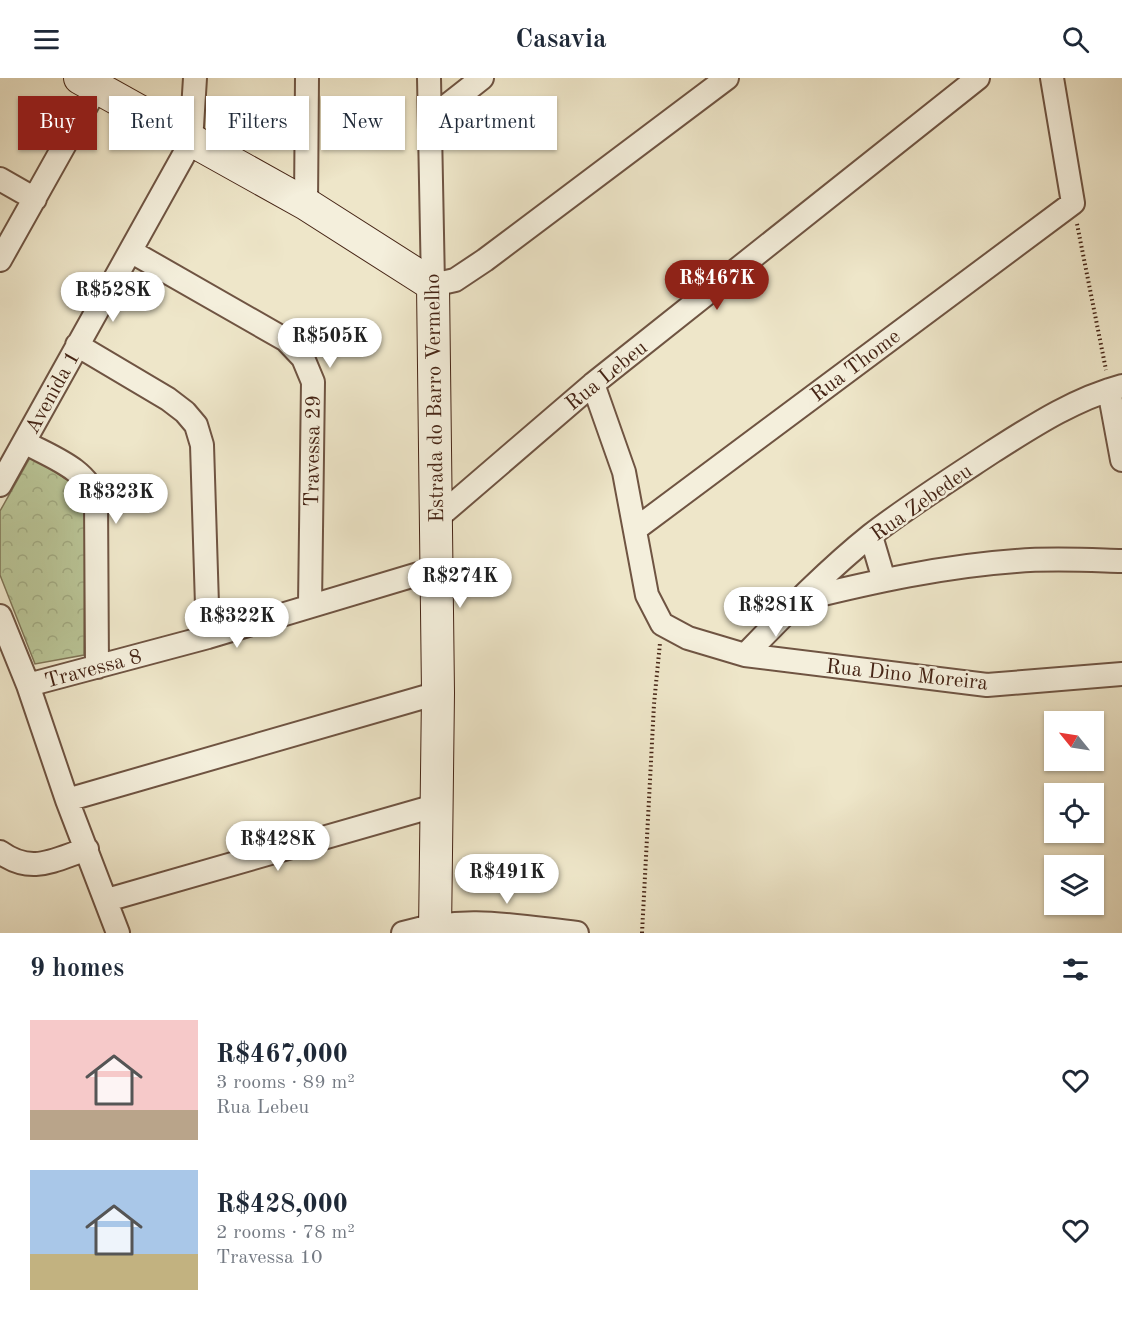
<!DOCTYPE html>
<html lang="en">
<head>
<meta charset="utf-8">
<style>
  :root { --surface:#fff; --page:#f6f6f7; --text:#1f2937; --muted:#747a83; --accent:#8f2418 }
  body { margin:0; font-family:"Old Standard TT",serif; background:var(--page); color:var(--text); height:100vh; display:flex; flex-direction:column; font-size:22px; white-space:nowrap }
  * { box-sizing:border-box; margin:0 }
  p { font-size:20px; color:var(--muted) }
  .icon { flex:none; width:33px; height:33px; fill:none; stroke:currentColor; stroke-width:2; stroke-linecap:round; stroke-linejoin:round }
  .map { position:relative; height:855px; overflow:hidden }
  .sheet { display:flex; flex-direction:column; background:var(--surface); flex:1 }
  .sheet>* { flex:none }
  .hud { position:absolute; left:18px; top:18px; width:600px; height:54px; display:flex; gap:12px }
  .needle { width:39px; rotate:300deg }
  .buttons { position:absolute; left:1044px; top:633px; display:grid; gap:12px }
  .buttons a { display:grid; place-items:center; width:60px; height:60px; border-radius:0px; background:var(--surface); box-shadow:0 2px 4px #0004; font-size:30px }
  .price { position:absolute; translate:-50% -51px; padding:0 14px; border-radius:21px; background:#fff; color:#222; font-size:20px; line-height:39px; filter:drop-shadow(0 2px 3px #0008) }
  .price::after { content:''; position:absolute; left:50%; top:36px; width:18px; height:14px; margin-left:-9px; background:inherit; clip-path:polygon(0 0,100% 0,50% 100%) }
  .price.active { background:var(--accent); color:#fff }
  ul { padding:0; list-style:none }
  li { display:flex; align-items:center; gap:18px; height:150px; padding:0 30px }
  li span { display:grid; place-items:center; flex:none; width:168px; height:120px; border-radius:0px; color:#555 }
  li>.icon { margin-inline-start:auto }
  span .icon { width:72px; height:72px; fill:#fffc; stroke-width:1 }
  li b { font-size:26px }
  h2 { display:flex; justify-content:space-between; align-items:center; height:72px; padding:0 30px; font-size:26px }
  .pill { padding:0 21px; border-radius:0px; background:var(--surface); box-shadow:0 2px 4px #0004; font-size:21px; line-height:54px }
  .pill.active { background:var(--accent); color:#fff }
  header { display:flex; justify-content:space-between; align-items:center; height:78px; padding:0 30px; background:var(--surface); font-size:27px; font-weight:600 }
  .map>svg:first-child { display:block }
  .park { fill:url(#park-crowns); stroke:#7f7456; stroke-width:1.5 }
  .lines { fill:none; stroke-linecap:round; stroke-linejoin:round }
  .street-casing { stroke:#6f5442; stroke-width:26 }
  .secondary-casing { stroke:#452415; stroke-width:34 }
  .path { stroke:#452415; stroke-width:4; stroke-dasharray:1.5 3; stroke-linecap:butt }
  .street { stroke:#f4efdc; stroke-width:22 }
  .secondary { stroke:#f4efdc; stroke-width:32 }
  .labels { text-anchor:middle; stroke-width:5; stroke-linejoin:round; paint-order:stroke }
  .street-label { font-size:21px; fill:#452415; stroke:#f4efdc }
</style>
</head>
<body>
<header><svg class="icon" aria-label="menu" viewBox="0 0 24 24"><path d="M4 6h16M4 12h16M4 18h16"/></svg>Casavia<svg class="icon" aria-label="search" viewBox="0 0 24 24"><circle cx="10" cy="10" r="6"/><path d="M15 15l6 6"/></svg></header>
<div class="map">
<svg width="1122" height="855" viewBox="0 0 1122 855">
  <defs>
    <pattern id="park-crowns" width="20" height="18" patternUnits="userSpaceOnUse" patternTransform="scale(1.5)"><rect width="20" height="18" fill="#b9c496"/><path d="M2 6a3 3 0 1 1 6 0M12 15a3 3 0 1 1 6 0" fill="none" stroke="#a0a880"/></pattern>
  </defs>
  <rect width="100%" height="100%" fill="#eee6c9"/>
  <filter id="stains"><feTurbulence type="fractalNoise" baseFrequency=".00333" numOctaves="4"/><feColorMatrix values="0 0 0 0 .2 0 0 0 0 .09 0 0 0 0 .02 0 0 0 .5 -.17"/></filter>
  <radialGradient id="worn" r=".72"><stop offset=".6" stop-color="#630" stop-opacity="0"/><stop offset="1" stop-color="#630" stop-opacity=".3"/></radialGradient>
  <path class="park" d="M 31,378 L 85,414 L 84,577 L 35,586 L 0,497 L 0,433 Z"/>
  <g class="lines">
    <g class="street-casing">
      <path id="street" d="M 429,0 L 433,207 L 455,202 L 485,182 L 727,0
        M 430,41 L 482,0
        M 0,101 L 35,121
        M 306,126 L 307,0
        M 132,174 L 286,262 L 303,280 L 313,304 L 310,527
        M 0,182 L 97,9
        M 77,267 L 168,321 L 185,334 L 196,347 L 202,367 L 208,559
        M 593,306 L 624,394 L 647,517 L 662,546 L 688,560 L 745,577 L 987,607 L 1122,596
        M 1109,312 L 1122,382
        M 24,364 C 51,379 88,391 96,422 L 97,589
        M 0,407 L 191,64 L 195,0
        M 436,441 L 593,306 L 978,0
        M 637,450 L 1073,125 L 1052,0
        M 871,458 L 884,502
        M 803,521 C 872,504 944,488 1016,483 C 1051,480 1087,482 1122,483
        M 0,538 L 28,607 L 67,722 L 118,855
        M 745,577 C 785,536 826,493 871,457 C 910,427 951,401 992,374 C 1033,348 1074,321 1122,308
        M 28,607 L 208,559 L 435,491
        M 67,722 L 438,615
        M 0,774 C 32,797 53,782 87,771
        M 107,822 L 438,727
        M 403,855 C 465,837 514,848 577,855"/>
    </g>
    <g class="secondary-casing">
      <path id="secondary" d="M 80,0 L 306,126 L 433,207 L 438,615 L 435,855"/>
    </g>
    <path class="path" d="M 1077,146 L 1106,292
      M 642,855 L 654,626 L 660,565"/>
    <use href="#street" class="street"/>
    <use href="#secondary" class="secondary"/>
  </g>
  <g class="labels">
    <g class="street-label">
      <text transform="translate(855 287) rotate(-37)" y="7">Rua Thome</text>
      <text transform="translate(606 297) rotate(-39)" y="7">Rua Lebeu</text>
      <text transform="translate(52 314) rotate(-61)" y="7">Avenida 1</text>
      <text transform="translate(434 320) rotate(-91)" y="7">Estrada do Barro Vermelho</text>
      <text transform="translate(312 373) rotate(-89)" y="7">Travessa 29</text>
      <text transform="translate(921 424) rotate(-35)" y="7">Rua Zebedeu</text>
      <text transform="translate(93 590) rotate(-15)" y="7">Travessa 8</text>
      <text transform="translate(907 596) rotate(6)" y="7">Rua Dino Moreira</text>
    </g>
  </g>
  <rect width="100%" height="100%" filter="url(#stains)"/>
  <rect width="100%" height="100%" fill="url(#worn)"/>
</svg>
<div class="buttons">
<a><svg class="needle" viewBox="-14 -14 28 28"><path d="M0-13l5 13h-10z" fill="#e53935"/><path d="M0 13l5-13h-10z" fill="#747a83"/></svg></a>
<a><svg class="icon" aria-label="locate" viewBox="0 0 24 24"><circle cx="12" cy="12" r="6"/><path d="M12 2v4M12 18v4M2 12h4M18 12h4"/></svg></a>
<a><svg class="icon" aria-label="layers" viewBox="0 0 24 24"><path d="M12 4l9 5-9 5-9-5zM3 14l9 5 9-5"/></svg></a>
</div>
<b class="price active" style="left:717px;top:233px">R$467K</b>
<b class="price" style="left:113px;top:245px">R$528K</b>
<b class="price" style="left:330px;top:291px">R$505K</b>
<b class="price" style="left:116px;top:447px">R$323K</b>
<b class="price" style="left:460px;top:531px">R$274K</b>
<b class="price" style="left:776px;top:560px">R$281K</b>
<b class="price" style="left:237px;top:571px">R$322K</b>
<b class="price" style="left:278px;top:794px">R$428K</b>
<b class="price" style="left:507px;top:827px">R$491K</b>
<div class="hud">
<a class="pill active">Buy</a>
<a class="pill">Rent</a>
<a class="pill">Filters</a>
<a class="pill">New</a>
<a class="pill">Apartment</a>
</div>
</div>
<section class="sheet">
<h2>9 homes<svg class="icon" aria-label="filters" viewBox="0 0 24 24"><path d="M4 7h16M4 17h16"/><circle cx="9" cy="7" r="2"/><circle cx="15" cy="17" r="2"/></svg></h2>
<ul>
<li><span style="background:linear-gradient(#f6c9c9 75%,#b9a48a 0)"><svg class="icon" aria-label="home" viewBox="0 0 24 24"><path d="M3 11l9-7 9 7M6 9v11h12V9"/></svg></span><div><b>R$467,000</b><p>3 rooms · 89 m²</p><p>Rua Lebeu</p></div><svg class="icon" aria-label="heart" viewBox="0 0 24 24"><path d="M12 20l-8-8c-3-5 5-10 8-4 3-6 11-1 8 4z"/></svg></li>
<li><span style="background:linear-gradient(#a9c7e8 70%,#c2b280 0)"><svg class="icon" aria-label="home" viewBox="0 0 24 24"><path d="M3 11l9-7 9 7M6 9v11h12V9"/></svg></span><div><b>R$428,000</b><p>2 rooms · 78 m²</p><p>Travessa 10</p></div><svg class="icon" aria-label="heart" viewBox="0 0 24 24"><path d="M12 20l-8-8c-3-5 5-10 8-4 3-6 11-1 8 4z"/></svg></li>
</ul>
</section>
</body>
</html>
